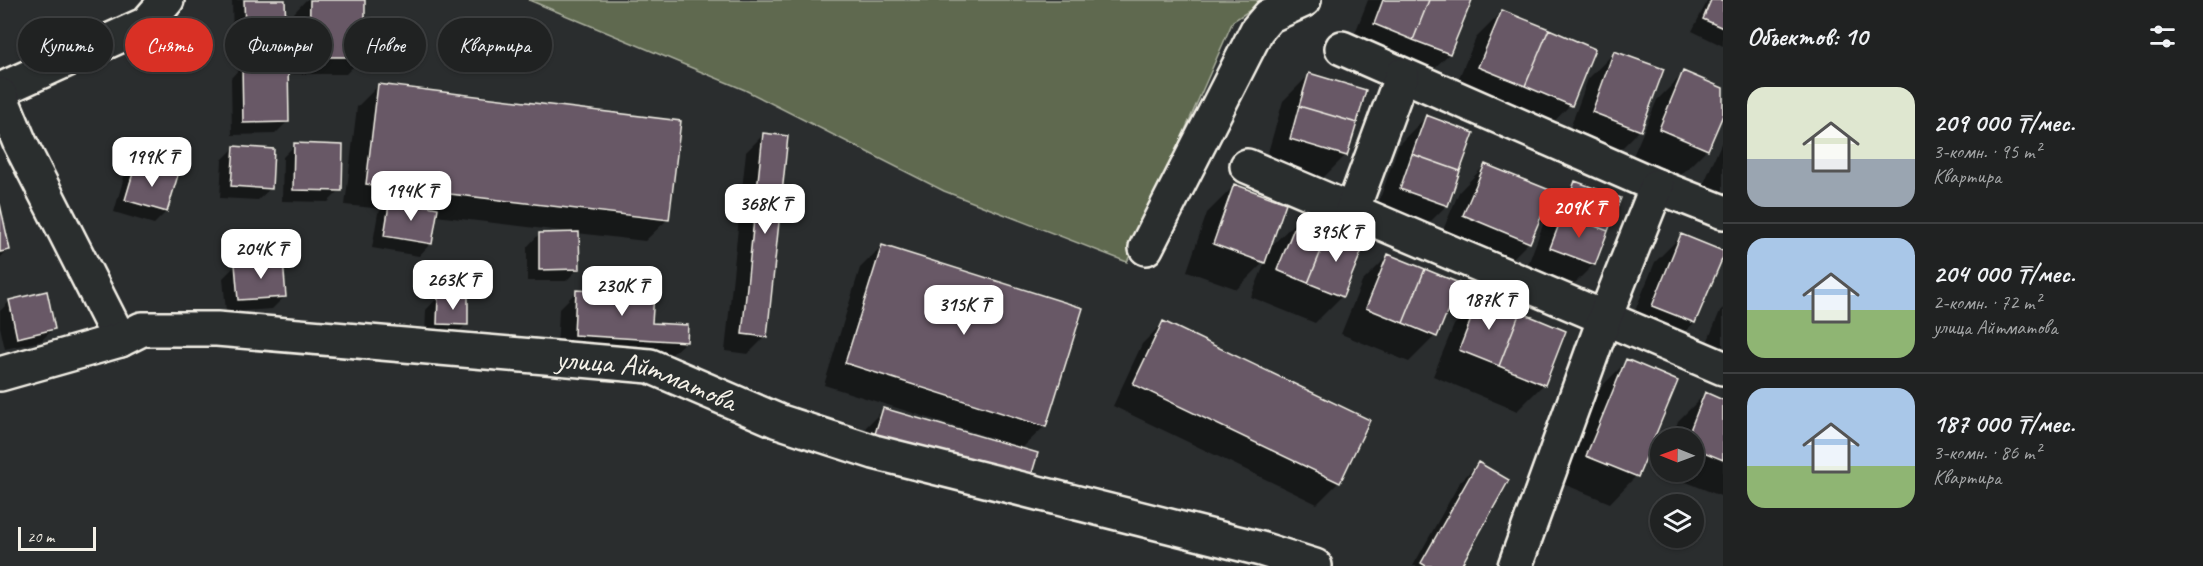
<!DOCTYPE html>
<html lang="ru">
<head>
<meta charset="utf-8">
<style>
  :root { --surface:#202222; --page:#2d2f2f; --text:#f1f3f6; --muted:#a2a4a5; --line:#3d3f40; --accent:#d93025 }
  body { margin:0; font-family:Caveat,sans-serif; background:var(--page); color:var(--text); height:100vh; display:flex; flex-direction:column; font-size:22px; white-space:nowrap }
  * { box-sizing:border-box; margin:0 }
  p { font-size:20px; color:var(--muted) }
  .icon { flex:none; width:33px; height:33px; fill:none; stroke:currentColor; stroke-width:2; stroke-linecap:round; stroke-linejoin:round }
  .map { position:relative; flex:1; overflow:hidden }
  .side { display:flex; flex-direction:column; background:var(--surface); width:480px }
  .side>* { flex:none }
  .hud { position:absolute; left:18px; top:18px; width:570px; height:54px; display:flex; gap:12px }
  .needle { width:39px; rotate:271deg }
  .controls { position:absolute; left:1650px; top:428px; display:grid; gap:12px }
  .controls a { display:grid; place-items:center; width:54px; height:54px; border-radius:50%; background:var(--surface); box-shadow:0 2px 4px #0004,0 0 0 2px var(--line); font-size:30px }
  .scale { position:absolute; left:18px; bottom:15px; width:78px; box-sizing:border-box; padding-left:6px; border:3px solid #f4f1e8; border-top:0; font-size:16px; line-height:21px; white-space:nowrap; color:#f4f1e8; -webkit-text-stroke:4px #2a2d2e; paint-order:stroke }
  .price { position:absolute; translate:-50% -51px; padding:0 14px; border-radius:12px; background:#fff; color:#222; font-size:20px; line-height:39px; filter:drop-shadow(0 2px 3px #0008) }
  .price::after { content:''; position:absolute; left:50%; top:36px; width:18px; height:14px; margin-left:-9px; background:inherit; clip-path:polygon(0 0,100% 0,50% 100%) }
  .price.on { background:var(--accent); color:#fff }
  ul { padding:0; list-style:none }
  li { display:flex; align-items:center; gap:18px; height:150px; padding:0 24px }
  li+li { border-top:2px solid var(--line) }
  li span { display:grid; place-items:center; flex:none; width:168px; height:120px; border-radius:18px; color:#555 }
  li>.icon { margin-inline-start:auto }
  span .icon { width:72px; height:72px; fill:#fffc; stroke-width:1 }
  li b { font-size:26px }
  h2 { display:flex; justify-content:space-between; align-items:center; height:72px; padding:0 24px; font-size:26px }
  .pill { padding:0 21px; border-radius:27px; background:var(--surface); box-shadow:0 2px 4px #0004,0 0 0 2px var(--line); font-size:21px; line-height:54px }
  .pill.on { background:var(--accent); color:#fff }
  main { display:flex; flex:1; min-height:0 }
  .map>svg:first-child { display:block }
  .green { fill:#5e6950; stroke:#a9ad9c; stroke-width:1.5 }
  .shadow { fill:#0007 }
  .building { fill:#675966; stroke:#f4f1e8; stroke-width:1.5 }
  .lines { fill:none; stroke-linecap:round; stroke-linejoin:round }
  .minor-casing { stroke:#f4f1e8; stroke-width:38 }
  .minor { stroke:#2a2d2e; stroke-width:33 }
  .labels { text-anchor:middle; stroke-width:4.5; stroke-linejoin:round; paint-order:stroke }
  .street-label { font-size:30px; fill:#f4f1e8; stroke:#2a2d2e }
</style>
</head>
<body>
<main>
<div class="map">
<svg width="1723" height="566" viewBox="0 0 1723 566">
  <rect width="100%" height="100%" fill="#2a2d2e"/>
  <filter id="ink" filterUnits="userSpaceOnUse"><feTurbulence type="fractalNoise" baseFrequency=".0167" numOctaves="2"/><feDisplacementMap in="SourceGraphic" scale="12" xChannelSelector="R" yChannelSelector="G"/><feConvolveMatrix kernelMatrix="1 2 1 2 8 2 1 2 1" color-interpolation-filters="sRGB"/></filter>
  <g filter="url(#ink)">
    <path class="green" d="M 529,0 L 1266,0 L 1233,21 L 1127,262 L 944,191 L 745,90 Z"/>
    <path class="shadow" d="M 232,0 L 283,0 L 284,29 L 272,41 L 233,42 Z
      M 306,0 L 364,0 L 364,56 L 346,74 L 292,74 L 293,14 Z
      M 1368,0 L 1470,0 L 1449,54 L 1422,80 L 1348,51 Z
      M 1708,0 L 1723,0 L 1723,46 L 1692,31 Z
      M 1502,12 L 1570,105 L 1544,132 L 1452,94 L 1476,38 Z
      M 1615,52 L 1640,130 L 1613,157 L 1566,139 L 1588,79 Z
      M 243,65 L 287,122 L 275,134 L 232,135 L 231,78 Z
      M 1684,73 L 1723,90 L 1723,111 L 1707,149 L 1680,176 L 1633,156 L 1657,100 Z
      M 1309,75 L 1346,155 L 1319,182 L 1264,166 L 1283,101 Z
      M 379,85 L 667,220 L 645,241 L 577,233 L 578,269 L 566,281 L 527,281 L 527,247 L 539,234 L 569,234 L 569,232 L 436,216 L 431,243 L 419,256 L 372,248 L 378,213 L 382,209 L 345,205 L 357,107 Z
      M 1426,117 L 1447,205 L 1420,232 L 1374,216 L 1399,144 Z
      M 764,134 L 766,336 L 748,354 L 725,351 L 746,152 Z
      M 1723,139 L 1723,199 L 1701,190 Z
      M 295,145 L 340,190 L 328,202 L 282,201 L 283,157 Z
      M 234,148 L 271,188 L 258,200 L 220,198 L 222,160 Z
      M 137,164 L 166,212 L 154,224 L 114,212 L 124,177 Z
      M 1485,165 L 1529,242 L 1502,269 L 1438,242 L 1459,192 Z
      M 1576,182 L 1594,264 L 1567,291 L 1524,275 L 1549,209 Z
      M 1234,186 L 1269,248 L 1300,218 L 1342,296 L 1315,323 L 1251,297 L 1266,260 L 1237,289 L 1187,271 L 1207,213 Z
      M 0,211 L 8,250 L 0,258 Z
      M 1682,235 L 1723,253 L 1694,323 L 1667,349 L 1626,332 L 1655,262 Z
      M 882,246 L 1045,426 L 1021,449 L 858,455 L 866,427 L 884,409 L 992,441 L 992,438 L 824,385 L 860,268 Z
      M 1388,256 L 1435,336 L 1409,362 L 1341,334 L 1362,282 Z
      M 236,265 L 285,296 L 272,309 L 226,312 L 223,278 Z
      M 577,291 L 651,325 L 686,341 L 668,358 L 557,352 L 559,309 Z
      M 438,297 L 466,324 L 454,337 L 425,336 L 426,310 Z
      M 1480,298 L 1544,384 L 1517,411 L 1433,376 L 1454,325 Z
      M 9,302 L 54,328 L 41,341 L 5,349 L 0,327 L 0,311 Z
      M 1723,308 L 1723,370 L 1700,360 L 1720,311 Z
      M 1163,323 L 1339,482 L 1317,504 L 1113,406 L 1142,344 Z
      M 1627,361 L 1676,381 L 1636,476 L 1610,503 L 1561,483 L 1600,388 Z
      M 1705,394 L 1723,401 L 1723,497 L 1659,471 L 1660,467 L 1660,471 L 1694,471 L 1694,438 L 1672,438 L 1678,421 Z
      M 1478,464 L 1459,566 L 1413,566 L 1460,482 Z"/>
    <path class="building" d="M 244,0 L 285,0 L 286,29 L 245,30 Z
      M 310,0 L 365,0 L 365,57 L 309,57 Z
      M 1383,0 L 1429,0 L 1413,40 L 1374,24 Z
      M 1429,0 L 1472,0 L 1450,54 L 1413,40 Z
      M 1711,0 L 1723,0 L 1723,28 L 1703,19 Z
      M 1502,10 L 1549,29 L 1525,86 L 1478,67 Z
      M 1549,29 L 1595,49 L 1572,106 L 1525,86 Z
      M 1614,51 L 1664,69 L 1641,131 L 1592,112 Z
      M 288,63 L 289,122 L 243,123 L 242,64 Z
      M 1683,71 L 1723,88 L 1723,115 L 1708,150 L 1659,129 Z
      M 1309,73 L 1366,90 L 1357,123 L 1299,106 Z
      M 378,84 L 681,121 L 669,220 L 366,184 Z
      M 1299,106 L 1357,123 L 1347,156 L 1290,139 Z
      M 1426,115 L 1474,133 L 1460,171 L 1412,154 Z
      M 763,133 L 788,136 L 767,337 L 742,334 Z
      M 294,143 L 343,145 L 342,191 L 293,190 Z
      M 234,146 L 274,149 L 272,189 L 231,186 Z
      M 1412,154 L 1460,171 L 1448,206 L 1400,189 Z
      M 136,163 L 178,175 L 167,212 L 125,200 Z
      M 1485,164 L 1552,191 L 1530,243 L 1463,215 Z
      M 1575,181 L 1621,198 L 1608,231 L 1563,214 Z
      M 1234,184 L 1286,203 L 1265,263 L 1213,244 Z
      M 390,199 L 438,208 L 432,244 L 384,236 Z
      M 0,204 L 10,250 L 0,252 Z
      M 1563,214 L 1608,231 L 1595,265 L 1550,248 Z
      M 1299,216 L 1330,229 L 1308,283 L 1277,270 Z
      M 1330,229 L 1365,243 L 1343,297 L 1308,283 Z
      M 579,232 L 580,269 L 539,270 L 539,233 Z
      M 1681,234 L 1723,251 L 1723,257 L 1695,323 L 1652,306 Z
      M 882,245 L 1083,308 L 1046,427 L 845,363 Z
      M 1388,254 L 1425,269 L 1403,323 L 1366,308 Z
      M 283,260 L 286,297 L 238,300 L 235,264 Z
      M 1425,269 L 1459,283 L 1437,337 L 1403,323 Z
      M 576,290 L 654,294 L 652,323 L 688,325 L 687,342 L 574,335 Z
      M 47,291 L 55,329 L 17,338 L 9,300 Z
      M 438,296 L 468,297 L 468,325 L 437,324 Z
      M 1480,296 L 1520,312 L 1499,366 L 1459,350 Z
      M 1520,312 L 1566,331 L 1545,385 L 1499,366 Z
      M 1163,321 L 1370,420 L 1340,483 L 1133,384 Z
      M 1626,359 L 1678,381 L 1638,477 L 1586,456 Z
      M 1705,392 L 1723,400 L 1723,460 L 1694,448 L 1694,438 L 1687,438 Z
      M 883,408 L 1038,453 L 1029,483 L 874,437 Z
      M 1478,462 L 1509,480 L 1461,566 L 1426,566 L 1421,563 Z"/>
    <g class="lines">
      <g class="minor-casing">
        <g id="minor">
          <path d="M 1342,48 L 1657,186 L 1723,212"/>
          <path d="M 0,90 L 146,24 L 167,0"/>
          <path d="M 0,95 L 20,143 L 120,340"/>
          <path d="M 1247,166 L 1723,368"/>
          <path d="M 1352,211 L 1402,75"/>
          <path d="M 1146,248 L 1257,30 L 1269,16 L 1304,0"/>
          <path id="s1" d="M 0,374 L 120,340 L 142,329 L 217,329 L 650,366 L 778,421 L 874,452 L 1261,549 L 1315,566"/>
          <path d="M 1515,566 L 1605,317 L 1657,186"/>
        </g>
      </g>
      <use href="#minor" class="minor"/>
    </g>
  </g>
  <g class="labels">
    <g class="street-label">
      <text dy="10" stroke="none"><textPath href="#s1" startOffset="658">улица Айтматова</textPath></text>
    </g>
  </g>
</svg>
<div class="controls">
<a><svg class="needle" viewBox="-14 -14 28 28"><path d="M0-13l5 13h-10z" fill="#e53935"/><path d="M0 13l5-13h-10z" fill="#a2a4a5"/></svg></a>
<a><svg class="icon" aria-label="layers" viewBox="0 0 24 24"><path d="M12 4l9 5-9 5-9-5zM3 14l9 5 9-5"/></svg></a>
</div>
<div class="scale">20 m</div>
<b class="price" style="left:152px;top:188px">199K ₸</b>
<b class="price" style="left:411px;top:222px">194K ₸</b>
<b class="price" style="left:765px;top:235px">368K ₸</b>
<b class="price on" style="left:1579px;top:239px">209K ₸</b>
<b class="price" style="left:1336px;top:263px">395K ₸</b>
<b class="price" style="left:261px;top:280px">204K ₸</b>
<b class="price" style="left:453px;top:311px">263K ₸</b>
<b class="price" style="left:622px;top:317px">230K ₸</b>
<b class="price" style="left:1489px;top:331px">187K ₸</b>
<b class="price" style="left:964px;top:336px">315K ₸</b>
<div class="hud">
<a class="pill">Купить</a>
<a class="pill on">Снять</a>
<a class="pill">Фильтры</a>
<a class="pill">Новое</a>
<a class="pill">Квартира</a>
</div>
</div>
<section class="side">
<h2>Объектов: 10<svg class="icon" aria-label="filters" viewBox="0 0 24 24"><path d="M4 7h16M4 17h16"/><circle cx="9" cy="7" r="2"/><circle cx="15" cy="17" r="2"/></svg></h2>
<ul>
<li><span style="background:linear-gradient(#dfe7d0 60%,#9aa5b1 0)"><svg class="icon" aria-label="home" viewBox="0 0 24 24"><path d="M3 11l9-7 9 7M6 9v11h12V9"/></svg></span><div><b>209 000 ₸/мес.</b><p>3-комн. · 95 m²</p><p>Квартира</p></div></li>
<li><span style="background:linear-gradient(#a9c7e8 60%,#8fb573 0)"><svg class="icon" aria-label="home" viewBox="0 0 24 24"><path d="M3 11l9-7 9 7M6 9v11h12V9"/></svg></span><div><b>204 000 ₸/мес.</b><p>2-комн. · 72 m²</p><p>улица Айтматова</p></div></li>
<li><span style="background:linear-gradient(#a9c7e8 65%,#8fb573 0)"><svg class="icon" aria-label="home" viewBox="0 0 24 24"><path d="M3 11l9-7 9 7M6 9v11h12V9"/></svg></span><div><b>187 000 ₸/мес.</b><p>3-комн. · 86 m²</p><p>Квартира</p></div></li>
</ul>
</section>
</main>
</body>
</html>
